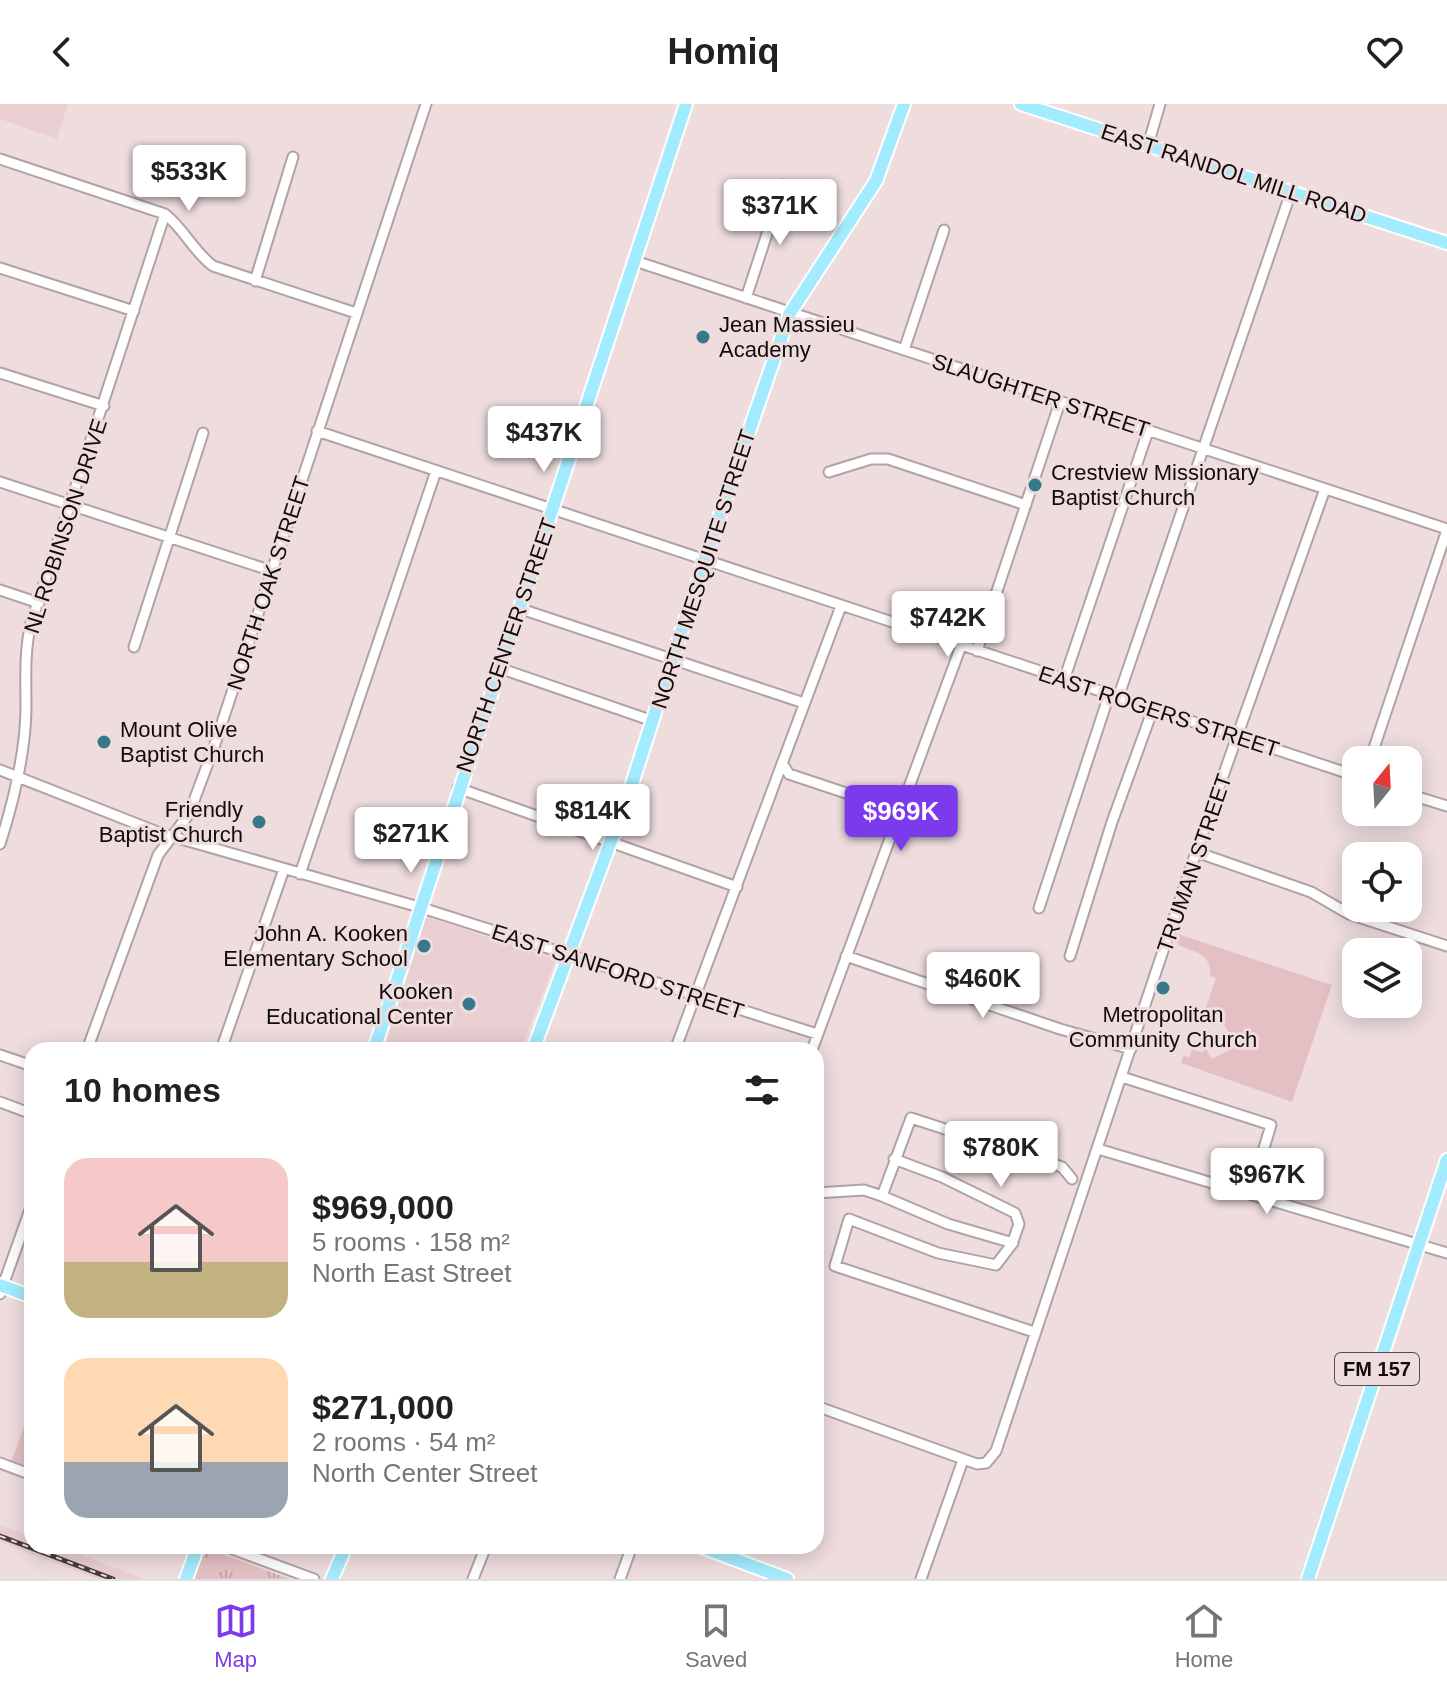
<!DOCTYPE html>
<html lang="en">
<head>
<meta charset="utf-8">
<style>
  :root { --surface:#fff; --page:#f6f6f6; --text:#202124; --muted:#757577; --line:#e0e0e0; --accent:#7c3aed }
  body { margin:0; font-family:Helvetica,sans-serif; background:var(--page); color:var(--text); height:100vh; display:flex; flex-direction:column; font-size:30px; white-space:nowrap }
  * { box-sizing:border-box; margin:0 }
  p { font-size:26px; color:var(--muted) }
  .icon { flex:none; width:44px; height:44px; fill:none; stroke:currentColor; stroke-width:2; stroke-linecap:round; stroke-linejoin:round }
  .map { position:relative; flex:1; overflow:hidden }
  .details { position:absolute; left:24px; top:938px; width:800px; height:512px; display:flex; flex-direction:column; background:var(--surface); border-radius:24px; box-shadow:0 4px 20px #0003 }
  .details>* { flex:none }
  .needle { width:52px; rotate:18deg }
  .controls { position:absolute; left:1342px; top:642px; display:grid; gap:16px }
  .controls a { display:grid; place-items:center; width:80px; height:80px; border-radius:16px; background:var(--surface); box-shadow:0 4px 20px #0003; font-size:40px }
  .price { position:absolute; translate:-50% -68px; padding:0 18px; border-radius:8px; background:#fff; color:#222; font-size:26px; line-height:52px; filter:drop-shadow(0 2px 4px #0008) }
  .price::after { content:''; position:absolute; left:50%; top:48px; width:24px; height:18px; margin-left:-12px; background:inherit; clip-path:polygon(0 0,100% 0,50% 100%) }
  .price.active { background:var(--accent); color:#fff }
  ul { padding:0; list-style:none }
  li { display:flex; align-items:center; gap:24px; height:200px; padding:0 40px }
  li span { display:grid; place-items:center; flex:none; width:224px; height:160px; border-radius:24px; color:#555 }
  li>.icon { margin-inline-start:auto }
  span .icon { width:96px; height:96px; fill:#fffc; stroke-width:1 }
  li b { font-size:34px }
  h2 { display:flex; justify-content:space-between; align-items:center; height:96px; padding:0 40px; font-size:34px }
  header { display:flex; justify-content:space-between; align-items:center; height:104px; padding:0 40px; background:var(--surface); font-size:36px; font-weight:700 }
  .tabs { display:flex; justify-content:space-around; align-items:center; height:112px; border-top:2px solid var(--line); background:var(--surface); font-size:22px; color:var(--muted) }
  .tabs a { display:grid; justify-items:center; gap:4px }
  .tabs .active { color:var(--accent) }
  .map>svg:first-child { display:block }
  .built { fill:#eacfd2 }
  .green { fill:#e4c0c4 }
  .park { fill:url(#park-tufts) }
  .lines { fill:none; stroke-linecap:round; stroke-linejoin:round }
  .minor-casing { stroke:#b3a2a4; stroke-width:13 }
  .major-casing { stroke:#fff; stroke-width:16 }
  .minor { stroke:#fff; stroke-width:9 }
  .major { stroke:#a3ebfe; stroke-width:12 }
  .rail-casing { stroke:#443c3d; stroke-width:5 }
  .rail { stroke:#efddde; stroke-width:2; stroke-dasharray:6; stroke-linecap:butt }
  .poi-dot { fill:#37788a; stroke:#efddde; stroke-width:3 }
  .labels { text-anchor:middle; stroke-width:6; stroke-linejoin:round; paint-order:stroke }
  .shield { fill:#efddde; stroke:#544b4b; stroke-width:2 }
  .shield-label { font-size:20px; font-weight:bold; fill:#110c0c }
  .street-label { font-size:22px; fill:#110c0c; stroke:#efddde }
  .poi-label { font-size:22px; fill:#110c0c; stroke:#efddde; text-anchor:start }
</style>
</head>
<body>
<header><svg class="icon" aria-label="back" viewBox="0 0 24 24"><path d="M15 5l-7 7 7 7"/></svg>Homiq<svg class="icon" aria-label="heart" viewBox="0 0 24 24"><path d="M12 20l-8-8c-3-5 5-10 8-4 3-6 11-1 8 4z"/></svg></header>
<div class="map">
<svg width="1447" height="1475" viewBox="0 0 1447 1475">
  <defs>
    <pattern id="park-tufts" width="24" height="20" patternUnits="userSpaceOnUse" patternTransform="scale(2)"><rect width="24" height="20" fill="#e4c0c4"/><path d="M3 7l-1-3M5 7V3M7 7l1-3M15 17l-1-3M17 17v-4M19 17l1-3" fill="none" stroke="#c3a4a7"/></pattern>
  </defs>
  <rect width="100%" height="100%" fill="#efddde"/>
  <path class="built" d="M 0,0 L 68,0 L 57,35 L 0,15 Z
    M 426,813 L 556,855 L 521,946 L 384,946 Z
    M 0,1421 L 32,1433 L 32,1442 L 57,1442 L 145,1475 L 98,1475 L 0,1438 Z"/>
  <path class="green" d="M 1175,829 L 1332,881 L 1292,998 L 1181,959 L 1183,952 L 1190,953 L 1192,945 L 1202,948 L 1206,945 L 1212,955 L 1235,943 L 1223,918 L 1215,922 L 1197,913 L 1203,912 L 1216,874 L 1210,872 C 1212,850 1195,848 1178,841 Z"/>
  <path class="park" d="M 28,1312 L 32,1314 L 32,1366 L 11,1358 Z
    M 207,1446 L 214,1447 L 290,1475 L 190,1475 L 200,1450 Z"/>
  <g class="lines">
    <g class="minor-casing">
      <path id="minor" d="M 1148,41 L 1160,0
        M 0,55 L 165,110 C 185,126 193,147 213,162 L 356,209
        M 635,157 L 1447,425
        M 0,164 L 134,207
        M 255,177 L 293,53
        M 746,194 L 783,81
        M 904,246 L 944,126
        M 0,269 L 104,302
        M 317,327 L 1356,672
        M 829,368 L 871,355 L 888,355 L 1026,401
        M 0,378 L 272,467
        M 0,486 L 39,499
        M 518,504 L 804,599
        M 134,543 L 203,329
        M 977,547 L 1060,298
        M 499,564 L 653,617
        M 1064,576 L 1148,327
        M 1118,594 L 1291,88
        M 1370,656 L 1447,426
        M 782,659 L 789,670 L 900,707
        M 0,666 L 160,729 L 419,803 L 817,930
        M 458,684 L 737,783
        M 1408,690 L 1447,702
        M 0,740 C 14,696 25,652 26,606 C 26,576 24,548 31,519 L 165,110
        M 1196,748 L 1311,788 L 1349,810 L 1447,842
        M 300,770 L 436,367
        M 1039,804 L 1109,591
        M 846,852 L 1060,925 L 1131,945
        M 1070,852 L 1112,718 L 1153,605
        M 87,946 L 158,751 L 189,710 L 214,643 L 426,0
        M 221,946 L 284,765
        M 675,946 L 841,502
        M 812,946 L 961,542
        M 0,951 L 32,962
        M 1122,973 L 1271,1021 L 1250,1090
        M 0,998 L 32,1010
        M 1098,1045 L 1447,1149
        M 894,1055 L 942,1073 L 1015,1109 L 1019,1120 L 1012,1140 L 996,1161 L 938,1149 L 849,1115 L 835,1162 L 1034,1228
        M 816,1089 L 864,1086 L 882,1092 L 911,1014 L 1062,1063 L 1072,1075
        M 882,1092 L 948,1120 L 1013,1139
        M 0,1190 L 32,1100
        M 816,1302 L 977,1360 L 986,1359 L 996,1347 L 1196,748 L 1325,385
        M 0,1359 L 32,1371
        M 224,1442 L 314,1475
        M 473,1475 L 486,1442
        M 620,1475 L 632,1442
        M 921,1475 L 963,1356"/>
    </g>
    <g class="major-casing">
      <path id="major" d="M 1021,0 L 1447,139
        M 374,946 L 686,0
        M 533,946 L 630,686 L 704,457 L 790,209 L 876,77 L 904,0
        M 0,1181 L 32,1193
        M 699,1442 L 787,1475
        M 186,1475 L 198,1442
        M 332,1475 L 346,1442
        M 1308,1475 L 1447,1056"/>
    </g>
    <use href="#minor" class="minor"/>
    <use href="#major" class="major"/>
    <g class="rail-casing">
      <path id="rail" d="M 0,1432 L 113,1475"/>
    </g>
    <use href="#rail" class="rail"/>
  </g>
  <g class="poi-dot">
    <circle cx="703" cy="233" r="8"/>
    <circle cx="1035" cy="381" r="8"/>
    <circle cx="104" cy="638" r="8"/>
    <circle cx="259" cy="718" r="8"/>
    <circle cx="424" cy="842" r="8"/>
    <circle cx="1163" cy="884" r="8"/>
    <circle cx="469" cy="900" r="8"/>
  </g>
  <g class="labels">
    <rect class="shield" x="1335" y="1249" width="84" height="32" rx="6"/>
    <g class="shield-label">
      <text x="1377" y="1272">FM 157</text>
    </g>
    <g class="street-label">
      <text transform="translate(1234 69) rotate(18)" y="8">EAST RANDOL MILL ROAD</text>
      <text transform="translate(1041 291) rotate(18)" y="8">SLAUGHTER STREET</text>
      <text transform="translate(65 422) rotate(-72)" y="8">NL ROBINSON DRIVE</text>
      <text transform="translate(703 465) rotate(-72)" y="8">NORTH MESQUITE STREET</text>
      <text transform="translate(268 479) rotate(-72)" y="8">NORTH OAK STREET</text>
      <text transform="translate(506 541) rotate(-71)" y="8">NORTH CENTER STREET</text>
      <text transform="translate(1159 607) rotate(18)" y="8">EAST ROGERS STREET</text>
      <text transform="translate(1194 759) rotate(-71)" y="8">TRUMAN STREET</text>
      <text transform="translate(618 867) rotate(18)" y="8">EAST SANFORD STREET</text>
    </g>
    <g class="poi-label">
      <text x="719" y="228">Jean Massieu<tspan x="719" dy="25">Academy</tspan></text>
      <text x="1051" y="376">Crestview Missionary<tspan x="1051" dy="25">Baptist Church</tspan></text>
      <text x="120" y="633">Mount Olive<tspan x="120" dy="25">Baptist Church</tspan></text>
      <text x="243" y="713" text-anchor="end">Friendly<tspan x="243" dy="25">Baptist Church</tspan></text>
      <text x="408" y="837" text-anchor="end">John A. Kooken<tspan x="408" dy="25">Elementary School</tspan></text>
      <text x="453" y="895" text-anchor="end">Kooken<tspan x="453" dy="25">Educational Center</tspan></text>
      <text x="1163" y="918" text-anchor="middle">Metropolitan<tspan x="1163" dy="25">Community Church</tspan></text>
    </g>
  </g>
</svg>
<div class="controls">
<a><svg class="needle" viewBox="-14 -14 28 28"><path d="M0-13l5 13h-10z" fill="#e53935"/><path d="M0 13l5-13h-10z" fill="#757577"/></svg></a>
<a><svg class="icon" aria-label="locate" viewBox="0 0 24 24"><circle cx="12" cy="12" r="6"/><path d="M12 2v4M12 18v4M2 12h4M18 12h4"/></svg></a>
<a><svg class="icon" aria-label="layers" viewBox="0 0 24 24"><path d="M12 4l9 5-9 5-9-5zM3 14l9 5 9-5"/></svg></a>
</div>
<b class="price" style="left:189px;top:109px">$533K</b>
<b class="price" style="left:780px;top:143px">$371K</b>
<b class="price" style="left:544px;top:370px">$437K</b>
<b class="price" style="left:948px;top:555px">$742K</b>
<b class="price" style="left:593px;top:748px">$814K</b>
<b class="price active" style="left:901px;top:749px">$969K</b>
<b class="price" style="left:411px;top:771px">$271K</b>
<b class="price" style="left:983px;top:916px">$460K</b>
<b class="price" style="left:1001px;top:1085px">$780K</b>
<b class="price" style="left:1267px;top:1112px">$967K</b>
<section class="details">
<h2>10 homes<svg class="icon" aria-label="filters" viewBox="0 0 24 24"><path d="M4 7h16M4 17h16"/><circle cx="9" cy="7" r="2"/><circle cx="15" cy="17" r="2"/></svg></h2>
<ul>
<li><span style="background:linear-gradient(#f6c9c9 65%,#c2b280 0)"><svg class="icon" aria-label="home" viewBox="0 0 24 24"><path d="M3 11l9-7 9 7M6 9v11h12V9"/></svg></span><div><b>$969,000</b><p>5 rooms · 158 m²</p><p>North East Street</p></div></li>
<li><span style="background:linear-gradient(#ffd9b3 65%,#9aa5b1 0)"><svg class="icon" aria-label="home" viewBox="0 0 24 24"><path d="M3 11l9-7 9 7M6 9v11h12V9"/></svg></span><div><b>$271,000</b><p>2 rooms · 54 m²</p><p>North Center Street</p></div></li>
</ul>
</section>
</div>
<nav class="tabs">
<a class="active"><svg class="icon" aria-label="map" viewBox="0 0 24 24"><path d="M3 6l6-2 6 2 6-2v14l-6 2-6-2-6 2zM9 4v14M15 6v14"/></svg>Map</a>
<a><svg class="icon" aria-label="saved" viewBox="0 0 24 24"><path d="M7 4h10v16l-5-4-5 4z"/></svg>Saved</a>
<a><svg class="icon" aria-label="home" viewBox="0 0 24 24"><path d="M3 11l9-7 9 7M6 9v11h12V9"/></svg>Home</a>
</nav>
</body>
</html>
